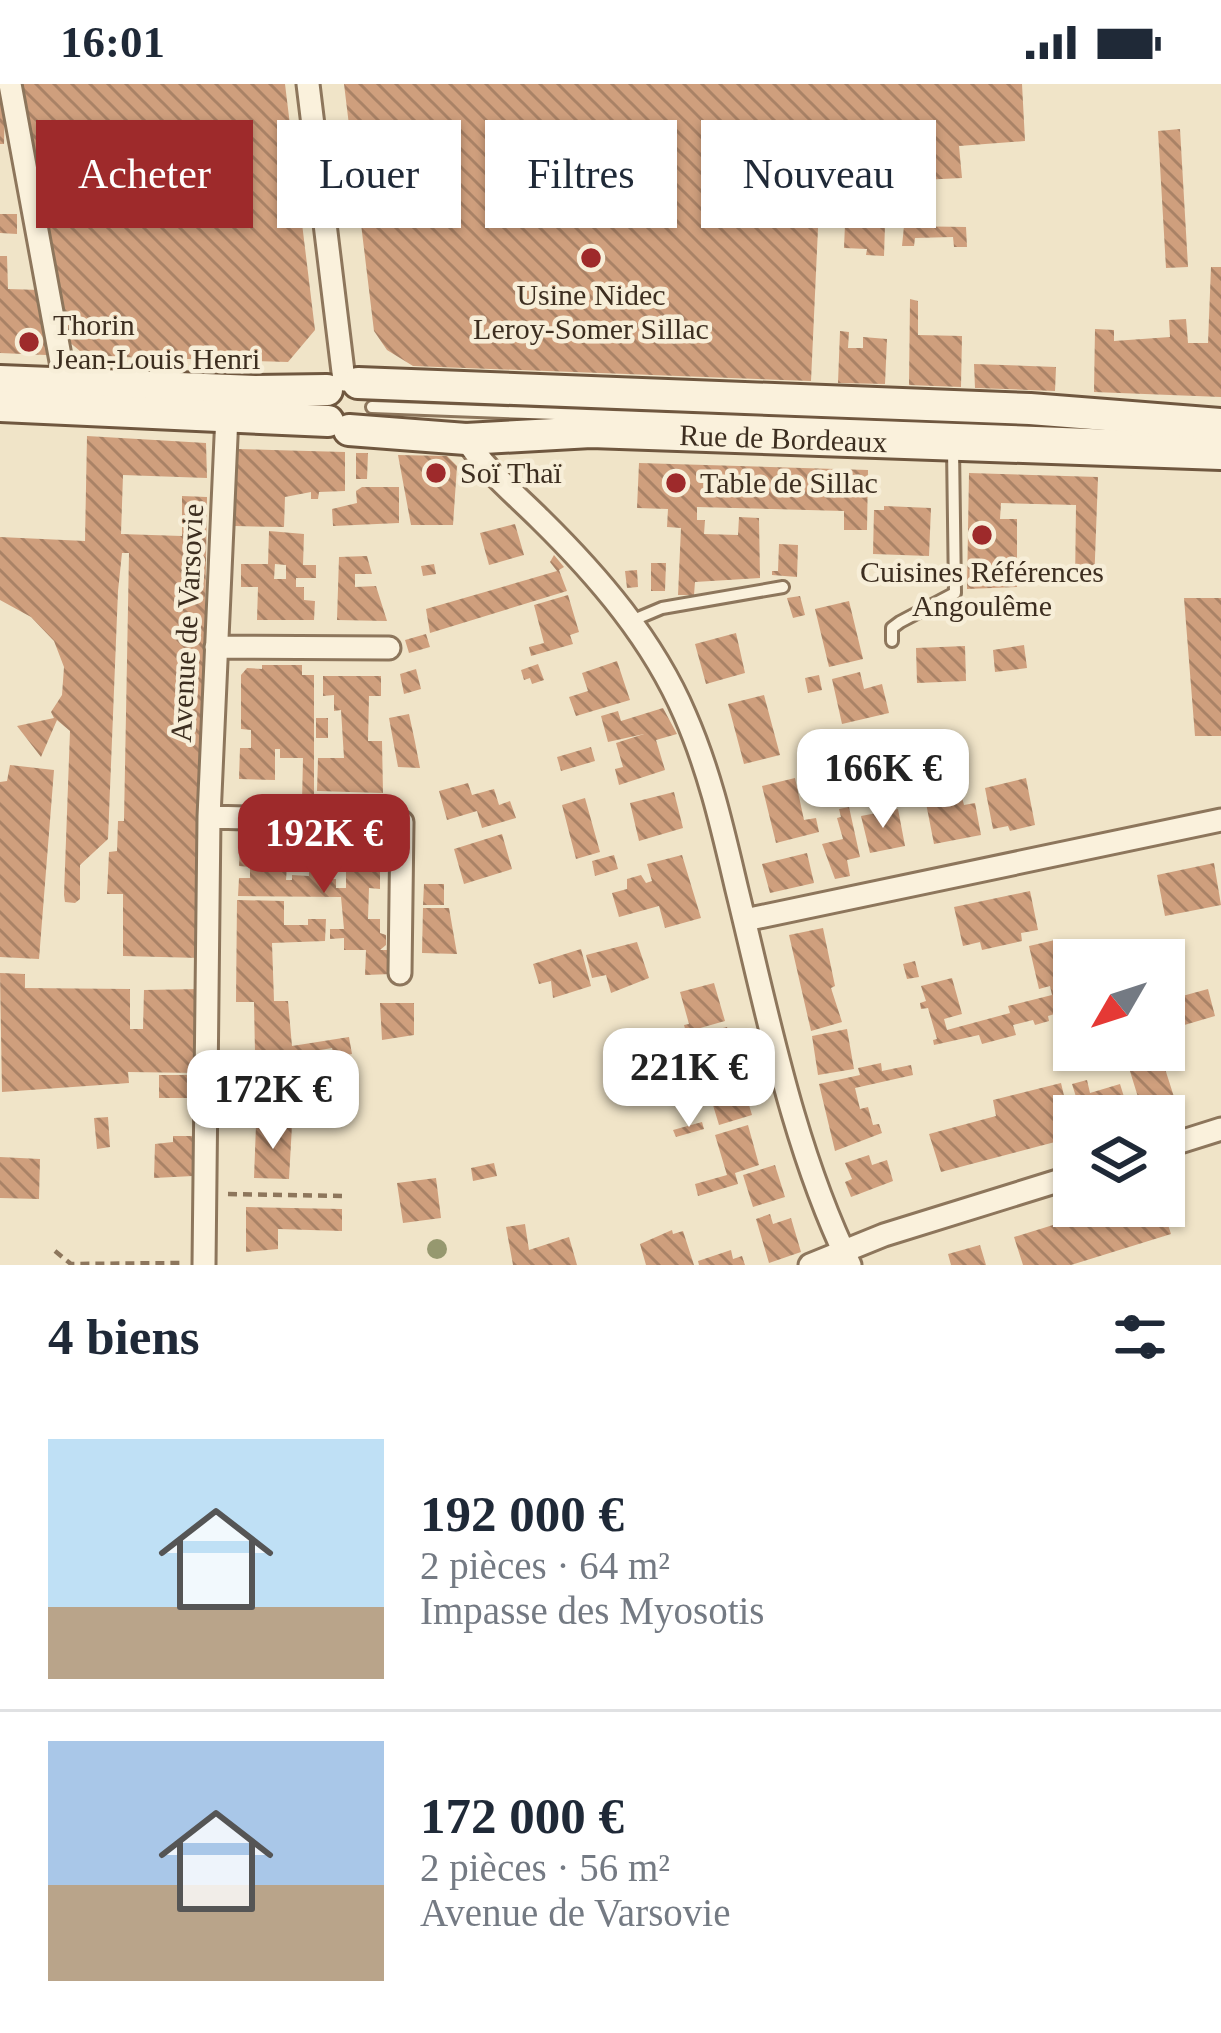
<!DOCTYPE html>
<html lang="fr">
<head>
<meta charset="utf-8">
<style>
  :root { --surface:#fff; --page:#f2f2f3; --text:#1f2937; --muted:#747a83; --line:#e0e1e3; --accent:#9e2a2b }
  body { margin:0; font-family:"Times New Roman",serif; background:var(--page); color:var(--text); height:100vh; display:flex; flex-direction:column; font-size:45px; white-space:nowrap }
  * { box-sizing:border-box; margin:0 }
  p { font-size:39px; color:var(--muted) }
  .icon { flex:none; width:66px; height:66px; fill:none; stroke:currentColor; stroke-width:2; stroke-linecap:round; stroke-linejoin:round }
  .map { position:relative; height:1181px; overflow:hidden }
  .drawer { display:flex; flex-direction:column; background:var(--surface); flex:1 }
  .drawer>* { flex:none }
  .guide { position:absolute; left:36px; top:36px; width:1149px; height:108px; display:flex; gap:24px }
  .needle { width:78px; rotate:231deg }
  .tools { position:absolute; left:1053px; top:855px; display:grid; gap:24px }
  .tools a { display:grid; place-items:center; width:132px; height:132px; border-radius:0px; background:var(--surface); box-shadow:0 3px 9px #0004; font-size:60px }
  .price { position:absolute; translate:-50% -102px; padding:0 27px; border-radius:24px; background:#fff; color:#222; font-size:39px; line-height:78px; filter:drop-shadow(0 3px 6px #0008) }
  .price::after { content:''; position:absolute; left:50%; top:72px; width:36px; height:27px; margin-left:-18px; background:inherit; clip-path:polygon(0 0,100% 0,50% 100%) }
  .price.on { background:var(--accent); color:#fff }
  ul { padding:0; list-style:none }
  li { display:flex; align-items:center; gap:36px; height:300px; padding:0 48px }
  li+li { border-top:3px solid var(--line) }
  li span { display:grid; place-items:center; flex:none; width:336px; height:240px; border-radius:0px; color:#555 }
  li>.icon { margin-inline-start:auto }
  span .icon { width:144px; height:144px; fill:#fffc; stroke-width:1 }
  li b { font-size:51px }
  h2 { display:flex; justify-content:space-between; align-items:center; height:144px; padding:0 48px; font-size:51px }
  .pill { padding:0 42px; border-radius:0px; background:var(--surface); box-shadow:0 3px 9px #0004; font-size:42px; line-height:108px }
  .pill.on { background:var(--accent); color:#fff }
  .status { display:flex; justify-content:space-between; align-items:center; height:84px; padding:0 60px; background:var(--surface); direction:ltr }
  .status svg { height:33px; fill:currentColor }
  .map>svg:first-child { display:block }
  .building { fill:url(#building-back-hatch); fill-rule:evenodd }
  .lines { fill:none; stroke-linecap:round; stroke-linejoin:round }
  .service-casing { stroke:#8d765c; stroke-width:16 }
  .minor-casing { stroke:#8d765c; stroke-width:27 }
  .secondary-casing { stroke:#6f573f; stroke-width:36 }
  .path { stroke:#8d765c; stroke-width:4.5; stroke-dasharray:9 6; stroke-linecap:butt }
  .service { stroke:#faf1dc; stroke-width:10 }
  .minor { stroke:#faf1dc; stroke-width:21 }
  .secondary { stroke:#faf1dc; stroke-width:30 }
  .tree { fill:#96986f }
  .poi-dot { fill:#9e2a2b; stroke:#f7eed8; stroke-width:4.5 }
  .labels { text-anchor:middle; stroke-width:9; stroke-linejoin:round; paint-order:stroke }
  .poi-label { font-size:30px; fill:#3d2e20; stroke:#f7eed8; text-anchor:start }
  .street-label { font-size:30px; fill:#3d2e20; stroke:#f7eed8 }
</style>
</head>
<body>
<div class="status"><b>16:01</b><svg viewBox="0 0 49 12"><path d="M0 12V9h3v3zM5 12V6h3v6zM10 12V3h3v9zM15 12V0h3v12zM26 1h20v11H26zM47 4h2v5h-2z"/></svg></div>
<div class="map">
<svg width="1221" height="1181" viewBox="0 0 1221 1181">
  <defs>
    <pattern id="building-back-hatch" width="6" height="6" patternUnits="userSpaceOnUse" patternTransform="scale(3)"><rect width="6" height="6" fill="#cf9f7d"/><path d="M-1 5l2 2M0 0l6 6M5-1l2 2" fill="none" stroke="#a98266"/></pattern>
  </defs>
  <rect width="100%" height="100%" fill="#f0e4c8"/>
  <path class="building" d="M 21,0 L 285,0 L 315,246 L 288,278 L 86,272 L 68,257 Z
    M 344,0 L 1022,0 L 1025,57 L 959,62 L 962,94 L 820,101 L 811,297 L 413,282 L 387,266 L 374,247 Z
    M 0,19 L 5,19 L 4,60 L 0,60 Z
    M 1180,45 L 1188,183 L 1166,184 L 1158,47 Z
    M 0,130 L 17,130 L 17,150 L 0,149 Z
    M 845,140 L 885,141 L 884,172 L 866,171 L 867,165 L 844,164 Z
    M 904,142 L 966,143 L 967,163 L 954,163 L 953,153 L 915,154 L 914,162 L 902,162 Z
    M 0,172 L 7,172 L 8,205 L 40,206 L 46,255 L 49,255 L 51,265 L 46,271 L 0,269 Z
    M 1211,183 L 1221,183 L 1221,313 L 1094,308 L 1095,245 L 1114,246 L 1114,257 L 1170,253 L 1169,236 L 1186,235 L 1188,259 L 1208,259 Z
    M 910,215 L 918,217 L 918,251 L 962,252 L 961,303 L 909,301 Z
    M 840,247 L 849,248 L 848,264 L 863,264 L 863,253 L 887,255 L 885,300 L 838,299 Z
    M 974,280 L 1056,283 L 1055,307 L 975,304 Z
    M 87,352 L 206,359 L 207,394 L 123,391 L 121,450 L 182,452 L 182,412 L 207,413 L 200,874 L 123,872 L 123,810 L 107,810 L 109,768 L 117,767 L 118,737 L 124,737 L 129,469 L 122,469 L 118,507 L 108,755 L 80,781 L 80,815 L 75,819 L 65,818 L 64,811 L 70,647 L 57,636 L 41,673 L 17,642 L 54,634 L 51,628 L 62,611 L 64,583 L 54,557 L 31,533 L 0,516 L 0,453 L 85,457 Z
    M 237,365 L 345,368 L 345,407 L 319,408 L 318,415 L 311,415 L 311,408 L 285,413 L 284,443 L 235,442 Z
    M 356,369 L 368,369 L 367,395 L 356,395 Z
    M 398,371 L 447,372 L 457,382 L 453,441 L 411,441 Z
    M 639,379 L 868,386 L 867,446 L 844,446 L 844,427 L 697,423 L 697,436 L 705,436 L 704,450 L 738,451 L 739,433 L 759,434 L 760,494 L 695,498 L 694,511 L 678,511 L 681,444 L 667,443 L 668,425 L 637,424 Z
    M 969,389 L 1098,393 L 1094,501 L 1075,501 L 1076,421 L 1001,419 L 1000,435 L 1017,435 L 1017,503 L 967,505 Z
    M 362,403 L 399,403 L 399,439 L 333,442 L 332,425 L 357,419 L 356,407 Z
    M 884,422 L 931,424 L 929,472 L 873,470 L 874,426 L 884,426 Z
    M 515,440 L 524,471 L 489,481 L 480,449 Z
    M 269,447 L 304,450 L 303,481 L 316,481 L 316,494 L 296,494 L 296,503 L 304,503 L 304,516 L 315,517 L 314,536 L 257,536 L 258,503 L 241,503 L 241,480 L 268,480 ZM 275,480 L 286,481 L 286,495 L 274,495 Z
    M 779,460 L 798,461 L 797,493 L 772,491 L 772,487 L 778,487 Z
    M 554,471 L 564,483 L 559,486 L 567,507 L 430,549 L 426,525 L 557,487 L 550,478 Z
    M 367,472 L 372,490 L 355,490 L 355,503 L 376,502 L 387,537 L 337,536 L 339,473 Z
    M 651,479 L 666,479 L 665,507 L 651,507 Z
    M 434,480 L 436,490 L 423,492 L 421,482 Z
    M 637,486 L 638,503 L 627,504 L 625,487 Z
    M 568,511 L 579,548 L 570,551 L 573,560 L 531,572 L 529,563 L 544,559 L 534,521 Z
    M 800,512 L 805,531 L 793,534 L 787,514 Z
    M 1184,514 L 1221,514 L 1221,652 L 1195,652 Z
    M 849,517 L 863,575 L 829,583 L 815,525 Z
    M 736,549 L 745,589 L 706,600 L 695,560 Z
    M 426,550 L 430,563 L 409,569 L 405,556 Z
    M 1024,561 L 1027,584 L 995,588 L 993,566 Z
    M 965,562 L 966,597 L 917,599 L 916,564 Z
    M 617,577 L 630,616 L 576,632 L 569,613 L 588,607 L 582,589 Z
    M 538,580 L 544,596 L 532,600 L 530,594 L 524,596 L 521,586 Z
    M 262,581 L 302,581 L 302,591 L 314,591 L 314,718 L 302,718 L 303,674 L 280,674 L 280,665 L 275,665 L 275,696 L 239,695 L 240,664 L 251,664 L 251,646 L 241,645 L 241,591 L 247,584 L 262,585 Z
    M 416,585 L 421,605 L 404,610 L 400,590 Z
    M 860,588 L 864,605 L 882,600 L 889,629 L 842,640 L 832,595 Z
    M 819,591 L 822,606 L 808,609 L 805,594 Z
    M 323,592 L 381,592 L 381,612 L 369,612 L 368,657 L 382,657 L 383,709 L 317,707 L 318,674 L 344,674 L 341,626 L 334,627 L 334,611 L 323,612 Z
    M 764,611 L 780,671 L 744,680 L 728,620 Z
    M 663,624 L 677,650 L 656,656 L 665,686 L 619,701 L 615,685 L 623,683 L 616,659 L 644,650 L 608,658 L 601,632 L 618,627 L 621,637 Z
    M 409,630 L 415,658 L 420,684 L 398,683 L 389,634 Z
    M 316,634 L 328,634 L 328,654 L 316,654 Z
    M 591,663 L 595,677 L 561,687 L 557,673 Z
    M 10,681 L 54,686 L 39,875 L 0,873 L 0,698 L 7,697 Z
    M 795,694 L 804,736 L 816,734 L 819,748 L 776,759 L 762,702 Z
    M 1026,694 L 1035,741 L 1010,747 L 1008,742 L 993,745 L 985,704 Z
    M 468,699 L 472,711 L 494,705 L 499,721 L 510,717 L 516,734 L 482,744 L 477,727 L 447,736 L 439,707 Z
    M 959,702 L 964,721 L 975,719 L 981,751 L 934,760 L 924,709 Z
    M 674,708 L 683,744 L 639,757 L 630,719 Z
    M 585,714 L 600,768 L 576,775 L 562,721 Z
    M 849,723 L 860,773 L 847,776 L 850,792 L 835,795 L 822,760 L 843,755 L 837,734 L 841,733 L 839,725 Z
    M 898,725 L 905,762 L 870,769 L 861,732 Z
    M 502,750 L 512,785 L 464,800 L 454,765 Z
    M 240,763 L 298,763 L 297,782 L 287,782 L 286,796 L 292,796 L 292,791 L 309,792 L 309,772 L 320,772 L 320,795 L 336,795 L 336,804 L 346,804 L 346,772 L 380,772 L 380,805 L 369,804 L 368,835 L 380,835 L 380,849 L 386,851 L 386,861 L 380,866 L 392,866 L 392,890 L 365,891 L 366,866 L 344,866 L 344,854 L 330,855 L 330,845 L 344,845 L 341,813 L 238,812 L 239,794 L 250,794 L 250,783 L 239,782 Z
    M 807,769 L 814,799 L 770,809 L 762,780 Z
    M 614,771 L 618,785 L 595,792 L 592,777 Z
    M 682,771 L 701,834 L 665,844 L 659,822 L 619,833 L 612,809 L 627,805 L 627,795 L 641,791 L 646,799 L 652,797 L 647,780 Z
    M 1214,779 L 1221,821 L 1165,832 L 1157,791 Z
    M 424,800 L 444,800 L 444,821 L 423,821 Z
    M 1030,807 L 1038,846 L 1021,849 L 1022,857 L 982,866 L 980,858 L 963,862 L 954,823 Z
    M 237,816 L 284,817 L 284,841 L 308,841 L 308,835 L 326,835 L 325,857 L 272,859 L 274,917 L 288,917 L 292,962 L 349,953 L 352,970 L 334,973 L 332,964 L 303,969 L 304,974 L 291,975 L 291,968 L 255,969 L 254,918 L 236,918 Z
    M 423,824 L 449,824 L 457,870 L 422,869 Z
    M 823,844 L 835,902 L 831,904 L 842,938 L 811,947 L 789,851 Z
    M 1055,856 L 1066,899 L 1074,897 L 1074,924 L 1048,932 L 1049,937 L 1035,941 L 1033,936 L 1013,941 L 1016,951 L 982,960 L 979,951 L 934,961 L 933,956 L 937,955 L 928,924 L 921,925 L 920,919 L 926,917 L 921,902 L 952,894 L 962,930 L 944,935 L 947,946 L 1010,929 L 1008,922 L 1052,911 L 1050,902 L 1039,905 L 1029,862 Z
    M 637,858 L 649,894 L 611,909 L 606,891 L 592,894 L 586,871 Z
    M 581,865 L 591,902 L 553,914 L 551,897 L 539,900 L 533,880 Z
    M 915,877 L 919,893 L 907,895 L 903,880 Z
    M 0,889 L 25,890 L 25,904 L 130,905 L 130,945 L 143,945 L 144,906 L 201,905 L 199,989 L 128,988 L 129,999 L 2,1008 Z
    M 714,899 L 725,937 L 686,948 L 684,941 L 689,940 L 680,908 Z
    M 1208,905 L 1215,932 L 1164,947 L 1164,917 Z
    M 380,919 L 414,919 L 414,951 L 382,956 Z
    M 727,943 L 737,980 L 709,988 L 698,965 L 702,964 L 698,950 Z
    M 847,945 L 854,985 L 818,991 L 812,952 Z
    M 691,951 L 694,960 L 675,965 L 673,956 Z
    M 1130,966 L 1159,966 L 1175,1016 L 1170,1017 L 1172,1021 L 1142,1026 L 1129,984 L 1135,982 Z
    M 881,979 L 882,987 L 911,981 L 913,991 L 855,1004 L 860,1025 L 868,1023 L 873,1041 L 879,1040 L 882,1049 L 835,1067 L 819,1000 L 860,991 L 858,984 Z
    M 257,985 L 295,986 L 294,1029 L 261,1028 Z
    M 698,989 L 700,997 L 691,1000 L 695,1014 L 672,1020 L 669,1006 L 677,1004 L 675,995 Z
    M 159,991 L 188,991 L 188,1014 L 159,1014 Z
    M 1087,996 L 1090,1009 L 1120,1000 L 1130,1032 L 1082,1032 L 1072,1000 Z
    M 742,998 L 752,1031 L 719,1041 L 709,1008 Z
    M 1061,999 L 1074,1053 L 941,1088 L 929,1050 L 996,1032 L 993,1016 Z
    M 108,1033 L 110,1063 L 97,1065 L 94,1034 Z
    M 702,1038 L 704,1045 L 676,1053 L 673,1046 Z
    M 256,1041 L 292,1041 L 289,1095 L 254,1094 Z
    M 748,1041 L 759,1081 L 735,1089 L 738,1100 L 698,1112 L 695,1100 L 727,1091 L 715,1051 Z
    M 173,1052 L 193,1052 L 193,1092 L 154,1094 L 155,1060 L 173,1058 Z
    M 869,1071 L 872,1081 L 887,1076 L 893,1097 L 851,1113 L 845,1098 L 852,1095 L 845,1079 Z
    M 0,1073 L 40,1075 L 39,1115 L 0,1114 Z
    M 494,1079 L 497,1092 L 473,1097 L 471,1084 Z
    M 775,1081 L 785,1113 L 753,1123 L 743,1091 Z
    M 436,1094 L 441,1134 L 403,1139 L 397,1099 Z
    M 1140,1122 L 1162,1122 L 1171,1150 L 1071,1181 L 1023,1181 L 1014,1153 L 1111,1123 L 1113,1130 Z
    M 246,1123 L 342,1125 L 342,1147 L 278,1145 L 278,1165 L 246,1168 Z
    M 770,1130 L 773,1140 L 791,1134 L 801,1168 L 769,1179 L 756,1135 Z
    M 525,1140 L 529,1166 L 569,1153 L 577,1181 L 513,1181 L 506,1143 Z
    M 672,1146 L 673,1150 L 683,1147 L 694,1181 L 646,1181 L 640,1160 Z
    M 980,1161 L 986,1181 L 951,1181 L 948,1170 Z
    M 731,1166 L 733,1175 L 742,1172 L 745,1181 L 699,1181 L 698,1177 Z"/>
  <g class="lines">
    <g class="service-casing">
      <path id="service" d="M 372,323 L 1221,355
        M 631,537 L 662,524 L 783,503
        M 892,557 L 892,544 L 900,538 L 955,509 L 953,364"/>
    </g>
    <g class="minor-casing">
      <path id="minor" d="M 10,0 L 65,299
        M 308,0 L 344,296
        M 466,355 C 485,386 514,409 540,435 C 598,492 653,556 685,631 C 710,688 723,747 737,806 C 768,932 793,1064 850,1181
        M 216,563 L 389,564
        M 209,733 L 402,738 L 400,889
        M 745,836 L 1221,736
        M 1164,1063 L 1221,1045
        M 204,1181 L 209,733 L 227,331
        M 810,1181 L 884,1151 L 1074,1092"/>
    </g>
    <g class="secondary-casing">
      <g id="secondary">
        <path d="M 0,297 L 255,307 L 327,306"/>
        <path d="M 358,299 L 1030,325 L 1221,340"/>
        <path d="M 0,322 L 328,337"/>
        <path id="s1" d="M 349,346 L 466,355 L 591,348 L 1221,370"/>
      </g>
    </g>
    <path class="path" d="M 228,1110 L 343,1112
      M 55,1167 L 71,1180 L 180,1179"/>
    <use href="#service" class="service"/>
    <use href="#minor" class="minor"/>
    <use href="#secondary" class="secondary"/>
  </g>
  <circle class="tree" cx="437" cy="1165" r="10"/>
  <g class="poi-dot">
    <circle cx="591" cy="174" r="12"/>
    <circle cx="29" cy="258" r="12"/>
    <circle cx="436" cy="389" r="12"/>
    <circle cx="676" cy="399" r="12"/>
    <circle cx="982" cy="451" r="12"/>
  </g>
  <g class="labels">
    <g class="poi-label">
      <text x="591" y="221" text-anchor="middle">Usine Nidec<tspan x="591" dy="34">Leroy-Somer Sillac</tspan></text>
      <text x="53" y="251">Thorin<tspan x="53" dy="34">Jean-Louis Henri</tspan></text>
      <text x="460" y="399">Soï Thaï</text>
      <text x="700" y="409">Table de Sillac</text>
      <text x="982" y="498" text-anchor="middle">Cuisines Références<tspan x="982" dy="34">Angoulême</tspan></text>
    </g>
    <g class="street-label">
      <text dy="10" stroke="none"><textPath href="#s1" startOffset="435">Rue de Bordeaux</textPath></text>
      <text transform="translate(187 539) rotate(-87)" y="10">Avenue de Varsovie</text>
    </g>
  </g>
</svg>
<div class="tools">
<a><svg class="needle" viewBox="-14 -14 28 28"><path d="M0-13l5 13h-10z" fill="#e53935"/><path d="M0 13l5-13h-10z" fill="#747a83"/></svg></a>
<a><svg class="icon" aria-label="layers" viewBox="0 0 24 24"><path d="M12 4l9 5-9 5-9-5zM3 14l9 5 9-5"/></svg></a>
</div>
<b class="price" style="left:883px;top:747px">166K €</b>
<b class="price on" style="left:324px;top:812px">192K €</b>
<b class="price" style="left:689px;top:1046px">221K €</b>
<b class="price" style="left:273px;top:1068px">172K €</b>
<div class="guide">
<a class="pill on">Acheter</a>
<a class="pill">Louer</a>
<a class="pill">Filtres</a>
<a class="pill">Nouveau</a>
</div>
</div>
<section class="drawer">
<h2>4 biens<svg class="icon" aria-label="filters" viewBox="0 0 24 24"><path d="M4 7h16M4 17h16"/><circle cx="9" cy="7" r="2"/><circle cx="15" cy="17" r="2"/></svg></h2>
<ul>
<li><span style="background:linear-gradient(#bfe0f5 70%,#b9a48a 0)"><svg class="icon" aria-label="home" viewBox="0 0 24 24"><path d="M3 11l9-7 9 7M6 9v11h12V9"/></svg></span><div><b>192 000 €</b><p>2 pièces · 64 m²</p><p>Impasse des Myosotis</p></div></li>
<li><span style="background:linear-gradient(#a9c7e8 60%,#b9a48a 0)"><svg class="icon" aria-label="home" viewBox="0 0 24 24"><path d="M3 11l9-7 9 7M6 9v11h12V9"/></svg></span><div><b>172 000 €</b><p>2 pièces · 56 m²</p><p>Avenue de Varsovie</p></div></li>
</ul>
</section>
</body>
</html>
